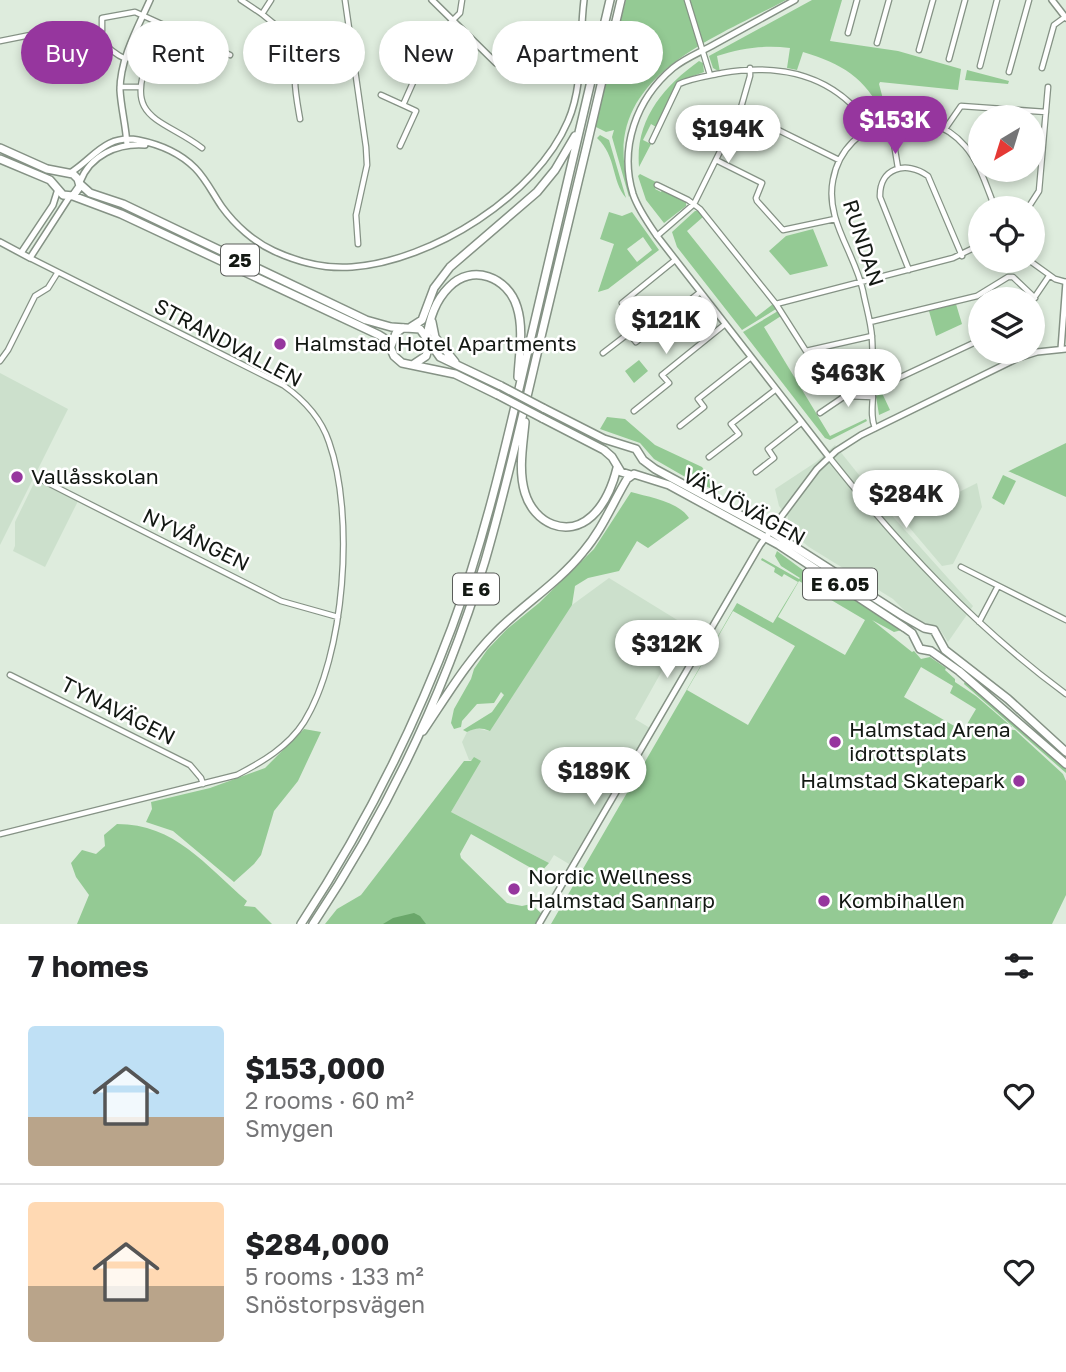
<!DOCTYPE html>
<html lang="en">
<head>
<meta charset="utf-8">
<style>
  :root { --surface:#fff; --page:#f6f6f6; --text:#202124; --muted:#757577; --line:#e0e0e0; --accent:#96369e }
  body { margin:0; font-family:"Golos Text",sans-serif; background:var(--page); color:var(--text); height:100vh; display:flex; flex-direction:column; font-size:26px; white-space:nowrap }
  * { box-sizing:border-box; margin:0 }
  p { font-size:23px; color:var(--muted) }
  .icon { flex:none; width:38px; height:38px; fill:none; stroke:currentColor; stroke-width:2; stroke-linecap:round; stroke-linejoin:round }
  .map { position:relative; height:924px; overflow:hidden }
  .details { display:flex; flex-direction:column; background:var(--surface); flex:1 }
  .details>* { flex:none }
  .banner { position:absolute; left:21px; top:21px; width:700px; height:63px; display:flex; gap:14px }
  .needle { width:46px; rotate:218deg }
  .buttons { position:absolute; left:968px; top:105px; display:grid; gap:14px }
  .buttons a { display:grid; place-items:center; width:77px; height:77px; border-radius:50%; background:var(--surface); box-shadow:0 4px 10px #0003; font-size:35px }
  .price { position:absolute; translate:-50% -60px; padding:0 16px; border-radius:24px; background:#fff; color:#222; font-size:23px; line-height:46px; filter:drop-shadow(0 2px 4px #0008) }
  .price::after { content:''; position:absolute; left:50%; top:42px; width:21px; height:16px; margin-left:-10px; background:inherit; clip-path:polygon(0 0,100% 0,50% 100%) }
  .price.on { background:var(--accent); color:#fff }
  ul { padding:0; list-style:none }
  li { display:flex; align-items:center; gap:21px; height:175px; padding:0 28px }
  li+li { border-top:2px solid var(--line) }
  li span { display:grid; place-items:center; flex:none; width:196px; height:140px; border-radius:7px; color:#555 }
  li>.icon { margin-inline-start:auto }
  span .icon { width:84px; height:84px; fill:#fffc; stroke-width:1 }
  li b { font-size:30px }
  h2 { display:flex; justify-content:space-between; align-items:center; height:84px; padding:0 28px; font-size:30px }
  .tag { padding:0 24px; border-radius:32px; background:var(--surface); box-shadow:0 4px 10px #0003; font-size:24px; line-height:63px }
  .tag.on { background:var(--accent); color:#fff }
  .map>svg:first-child { display:block }
  .built { fill:#cce0cc }
  .green { fill:#94ca94; fill-rule:evenodd }
  .water { fill:#6aa76a }
  .lines { fill:none; stroke-linecap:round; stroke-linejoin:round }
  .street-casing { stroke:#859285; stroke-width:7 }
  .secondary-casing { stroke:#859285; stroke-width:8 }
  .highway-casing { stroke:#859285; stroke-width:10 }
  .street { stroke:#fff; stroke-width:4.5 }
  .secondary { stroke:#fff; stroke-width:5 }
  .highway { stroke:#fff; stroke-width:7 }
  .highway-bridge-casing { stroke:#859285; stroke-width:10; stroke-linecap:butt }
  .highway-bridge { stroke:#fff; stroke-width:7 }
  .poi-dot { fill:#96369e; stroke:#fff; stroke-width:2.5 }
  .labels { text-anchor:middle; stroke-width:5; stroke-linejoin:round; paint-order:stroke }
  .shield { fill:#fff; stroke:#5a5d5a; stroke-width:2 }
  .shield-label { font-size:19px; font-weight:bold; fill:#131813 }
  .street-label { font-size:21px; fill:#131813; stroke:#fff }
  .poi-label { font-size:21px; fill:#131813; stroke:#fff; text-anchor:start }
</style>
</head>
<body>
<div class="map">
<svg width="1066" height="924" viewBox="0 0 1066 924">
  <rect width="100%" height="100%" fill="#deecdd"/>
  <path class="built" d="M 0,373 L 68,409 L 0,545 Z
    M 835,445 L 887,510 L 973,606 L 948,642 L 939,628 L 912,618 L 893,599 L 809,547 L 788,530 L 788,517 L 779,506 L 775,489 L 816,462 Z
    M 36,479 L 78,501 L 45,567 L 13,551 L 15,546 L 15,522 Z
    M 977,483 L 982,507 L 953,564 L 942,566 L 903,520 Z
    M 609,578 L 687,626 L 635,719 L 650,728 L 569,864 L 554,855 L 549,863 L 451,812 L 480,761 L 469,760 L 462,742 L 467,732 L 475,728 L 489,731 L 562,617 L 572,605 Z"/>
  <path class="green" d="M 626,0 L 786,0 C 709,41 593,81 631,193 L 629,197 L 612,137 L 614,130 L 606,132 L 594,126 Z
    M 812,0 L 842,0 L 830,41 L 898,51 L 961,69 L 958,90 L 880,82 L 879,84 L 887,114 L 883,115 C 865,77 842,64 803,52 L 797,70 L 787,68 L 790,48 C 764,45 742,48 717,56 L 720,72 L 713,68 L 709,56 Z
    M 699,61 L 703,63 L 704,72 L 677,82 L 656,127 L 651,124 L 643,140 L 651,144 L 639,167 C 635,120 663,87 699,61 Z
    M 967,70 L 1009,81 L 1008,84 L 965,80 Z
    M 600,135 L 609,140 L 626,198 C 611,180 617,157 597,138 Z
    M 640,174 L 658,183 L 655,189 L 661,192 L 662,190 L 686,202 L 686,206 L 664,223 L 646,200 L 638,176 Z
    M 695,211 L 699,211 L 703,217 L 687,231 L 756,317 L 773,304 L 776,309 L 742,330 L 677,247 L 672,232 Z
    M 609,212 L 622,216 L 632,212 L 659,250 L 608,289 L 598,292 L 614,244 L 600,239 ZM 643,237 L 652,250 L 637,262 L 627,249 Z
    M 813,229 L 828,266 L 790,275 L 769,251 L 786,236 Z
    M 956,304 L 962,324 L 936,336 L 929,311 Z
    M 778,311 L 781,316 L 764,327 L 830,436 L 866,419 L 867,421 L 830,440 L 825,438 L 743,332 Z
    M 639,360 L 648,371 L 634,383 L 625,371 Z
    M 882,393 L 890,410 L 879,415 L 876,396 Z
    M 607,417 L 625,419 L 655,445 L 702,467 L 719,492 L 687,478 L 654,459 L 640,443 L 600,429 Z
    M 1066,443 L 1066,497 L 1008,471 L 1009,471 Z
    M 1003,475 L 1016,481 L 1004,505 L 992,498 Z
    M 631,492 C 649,497 679,502 689,518 L 648,548 L 637,541 L 619,571 L 588,578 L 575,586 L 572,605 L 490,731 C 481,727 475,728 467,732 L 463,730 L 492,712 L 504,695 L 501,692 L 494,703 L 477,704 L 462,721 L 461,727 L 454,729 L 451,723 L 454,709 L 471,679 L 474,669 L 487,650 L 507,629 L 539,603 L 594,549 Z
    M 777,551 L 815,579 L 814,586 L 819,588 L 819,576 L 831,581 L 902,630 L 894,632 L 872,620 L 912,652 L 914,651 L 921,659 L 930,657 L 946,668 L 945,670 L 955,679 L 955,682 L 976,696 L 1012,727 L 1002,727 L 1002,729 L 1015,730 L 1063,774 L 1066,781 L 1066,895 L 1052,924 L 551,924 L 737,603 L 773,623 L 798,582 L 784,574 L 782,577 L 774,572 L 775,568 L 761,560 L 762,558 L 799,579 L 800,578 L 781,566 L 775,556 ZM 799,581 L 865,620 L 845,655 L 778,617 ZM 733,611 L 795,646 L 748,725 L 687,690 ZM 921,667 L 953,686 L 950,693 L 976,709 L 963,731 L 904,697 Z
    M 965,681 L 978,690 L 1066,769 L 1066,773 L 964,684 Z
    M 304,729 L 321,732 L 298,781 L 274,811 L 261,855 L 254,864 L 234,882 L 173,831 L 146,822 L 152,809 L 151,802 L 210,788 L 265,768 Z
    M 474,757 L 481,761 L 451,812 L 549,863 L 540,873 L 471,834 L 460,854 L 461,858 L 507,903 L 522,906 L 531,904 L 542,914 L 536,924 L 325,924 L 337,909 L 361,895 L 464,761 L 471,761 Z
    M 117,824 C 175,824 205,865 247,901 L 244,906 L 255,907 L 272,924 L 77,924 L 89,895 L 76,877 L 71,863 L 82,850 L 96,854 L 105,846 L 104,835 Z"/>
  <path class="water" d="M 414,913 L 420,916 L 426,924 L 383,924 L 393,918 Z"/>
  <g class="lines">
    <g class="street-casing">
      <path id="street" d="M 241,0 L 262,14 L 332,71 L 355,67
        M 345,0 L 366,147 L 367,165 L 356,215 L 358,244
        M 687,0 L 710,75
        M 262,14 L 271,0
        M 848,33 L 857,0
        M 97,36 L 102,31 L 102,18 L 135,12 L 230,55
        M 0,41 L 80,25 C 99,31 104,50 126,59
        M 877,43 L 889,0
        M 919,50 L 933,0
        M 149,57 C 123,120 162,118 202,148
        M 949,59 L 965,0
        M 980,66 L 997,0
        M 1042,68 L 1054,25 L 1065,17
        M 1009,72 L 1029,0
        M 120,87 L 140,87
        M 381,95 L 403,105 L 431,42 L 460,13 L 462,0
        M 740,111 L 839,160
        M 300,119 C 295,90 291,74 302,46
        M 890,120 L 898,168
        M 945,129 L 961,106 L 1046,112
        M 652,141 L 679,84 C 692,78 708,76 722,73 C 781,63 836,75 871,128
        M 400,146 L 416,111 L 403,105
        M 716,160 L 762,183 L 756,198 L 757,201 L 783,230 L 835,219
        M 657,185 L 688,200 L 700,209 L 776,304 L 806,351 L 872,336
        M 1028,208 L 1039,191 L 1048,87
        M 657,236 L 694,204 L 740,111 L 750,76 L 750,68
        M 1030,261 L 1055,279 L 1066,282
        M 909,270 L 880,197 C 879,168 906,160 928,176 L 962,256
        M 1032,301 L 1049,276
        M 622,303 L 675,260
        M 776,304 L 953,258 L 980,245
        M 870,322 L 977,296 L 1008,277 L 1013,277 L 1035,298
        M 603,353 L 629,333 L 636,342 L 699,293
        M 0,361 L 8,350 L 35,296 L 48,288 L 58,272
        M 873,390 L 980,340
        M 634,411 L 669,383 L 662,375 L 724,325
        M 820,413 L 845,396 L 873,397
        M 680,426 L 704,407 L 698,399 L 750,358
        M 875,428 C 870,416 873,404 873,392 C 873,374 873,356 872,338 C 871,322 866,307 863,291 C 855,253 825,220 833,180 C 844,118 925,99 965,146 C 980,163 987,188 995,208
        M 709,457 L 739,434 L 731,424 L 775,390
        M 829,457 C 899,545 975,627 1066,694
        M 756,472 L 774,458 L 768,449 L 801,423
        M 44,481 L 281,601 L 338,617
        M 961,567 L 1066,620
        M 979,622 L 998,586
        M 10,675 L 190,765 L 201,778 L 203,784
        M 0,834 L 237,775 C 262,762 288,747 304,722 C 345,656 355,515 329,442 C 321,418 303,399 283,385 L 30,258"/>
    </g>
    <g class="secondary-casing">
      <path id="secondary" d="M 432,0 L 496,63
        M 795,0 C 768,15 742,29 715,44 C 701,52 685,58 673,68 C 636,99 619,148 633,194 C 638,209 648,223 657,236 L 829,457
        M 1052,0 L 1066,18
        M 127,145 C 126,126 121,108 120,90 C 120,59 138,27 150,0
        M 70,173 C 93,159 105,134 138,140 C 158,144 180,153 195,168 C 206,179 213,194 222,207 C 235,225 254,242 274,251 C 298,262 326,269 352,267 C 432,261 536,196 568,121 C 584,84 579,40 584,0
        M 80,182 C 90,155 118,143 145,145
        M 0,242 L 30,258 L 70,196
        M 21,253 L 53,205 L 58,189
        M 1061,349 L 1066,282
        M 539,924 L 760,545 L 817,469 L 836,451 L 861,435 L 1018,358 L 1037,352 L 1066,349"/>
    </g>
    <g class="highway-casing">
      <path id="highway" d="M 0,148 L 47,169 L 73,174 L 78,179 L 80,186 L 73,196
        M 0,159 L 50,180 L 63,195 L 73,196 L 121,214 L 379,335 L 387,340 L 394,356 L 402,363 L 455,374 L 498,395
        M 80,184 L 90,193 L 123,204 L 366,320 L 391,327 L 420,329 L 440,357 L 501,386
        M 432,322 L 435,337 L 455,362
        M 411,327 L 422,320 L 434,288 L 450,267 L 537,192 L 555,170 L 575,136
        M 427,336 C 430,318 435,301 449,287 C 472,263 508,277 517,307 C 524,329 519,355 518,377
        M 391,346 L 396,333 L 403,328
        M 414,364 L 426,356 L 429,345
        M 543,408 L 604,439 L 636,449 L 643,460 L 655,469 L 770,531 L 903,616 L 924,628 L 934,630 L 945,650 L 1008,699 L 1066,752
        M 542,418 L 604,450 L 612,457 L 621,472 L 631,475
        M 525,422 C 523,445 518,470 525,493 C 534,523 567,539 592,516 C 605,504 613,484 617,468
        M 423,731 C 446,697 467,661 496,632 C 524,604 558,583 583,552 C 602,530 612,504 627,479 L 634,474 L 669,485 L 779,545 L 905,628 L 912,633 L 920,649 L 931,651 L 959,671 L 1066,764
        M 301,924 C 362,831 413,731 452,627 C 486,535 507,441 529,346 C 556,231 583,115 610,0
        M 313,924 C 387,813 446,689 485,561 C 508,482 526,400 545,320 C 571,213 596,107 621,0"/>
    </g>
    <use href="#street" class="street"/>
    <use href="#secondary" class="secondary"/>
    <use href="#highway" class="highway"/>
    <g class="highway-bridge-casing">
      <path id="highway-bridge" d="M 501,386 L 543,408
        M 498,395 L 542,418"/>
    </g>
    <use href="#highway-bridge" class="highway-bridge"/>
  </g>
  <g class="poi-dot">
    <circle cx="280" cy="344" r="7"/>
    <circle cx="17" cy="477" r="7"/>
    <circle cx="835" cy="742" r="7"/>
    <circle cx="1019" cy="781" r="7"/>
    <circle cx="514" cy="889" r="7"/>
    <circle cx="824" cy="901" r="7"/>
  </g>
  <g class="labels">
    <g class="shield">
      <rect x="221" y="244.5" width="38" height="31" rx="5"/>
      <rect x="803" y="568.5" width="74" height="31" rx="5"/>
      <rect x="453" y="573.5" width="46" height="31" rx="5"/>
    </g>
    <g class="shield-label">
      <text x="240" y="267">25</text>
      <text x="840" y="591">E 6.05</text>
      <text x="476" y="596">E 6</text>
    </g>
    <g class="street-label">
      <text transform="translate(863 243) rotate(72)" y="7">RUNDAN</text>
      <text transform="translate(228 343) rotate(28)" y="7">STRANDVALLEN</text>
      <text transform="translate(744 507) rotate(29)" y="7">VÄXJÖVÄGEN</text>
      <text transform="translate(196 540) rotate(26)" y="7">NYVÅNGEN</text>
      <text transform="translate(118 711) rotate(27)" y="7">TYNAVÄGEN</text>
    </g>
    <g class="poi-label">
      <text x="294" y="351">Halmstad Hotel Apartments</text>
      <text x="31" y="484">Vallåsskolan</text>
      <text x="849" y="737">Halmstad Arena<tspan x="849" dy="24">idrottsplats</tspan></text>
      <text x="1005" y="788" text-anchor="end">Halmstad Skatepark</text>
      <text x="528" y="884">Nordic Wellness<tspan x="528" dy="24">Halmstad Sannarp</tspan></text>
      <text x="838" y="908">Kombihallen</text>
    </g>
  </g>
</svg>
<div class="buttons">
<a><svg class="needle" viewBox="-14 -14 28 28"><path d="M0-13l5 13h-10z" fill="#e53935"/><path d="M0 13l5-13h-10z" fill="#757577"/></svg></a>
<a><svg class="icon" aria-label="locate" viewBox="0 0 24 24"><circle cx="12" cy="12" r="6"/><path d="M12 2v4M12 18v4M2 12h4M18 12h4"/></svg></a>
<a><svg class="icon" aria-label="layers" viewBox="0 0 24 24"><path d="M12 4l9 5-9 5-9-5zM3 14l9 5 9-5"/></svg></a>
</div>
<b class="price on" style="left:895px;top:156px">$153K</b>
<b class="price" style="left:728px;top:165px">$194K</b>
<b class="price" style="left:666px;top:356px">$121K</b>
<b class="price" style="left:848px;top:409px">$463K</b>
<b class="price" style="left:906px;top:530px">$284K</b>
<b class="price" style="left:667px;top:680px">$312K</b>
<b class="price" style="left:594px;top:807px">$189K</b>
<div class="banner">
<a class="tag on">Buy</a>
<a class="tag">Rent</a>
<a class="tag">Filters</a>
<a class="tag">New</a>
<a class="tag">Apartment</a>
</div>
</div>
<section class="details">
<h2>7 homes<svg class="icon" aria-label="filters" viewBox="0 0 24 24"><path d="M4 7h16M4 17h16"/><circle cx="9" cy="7" r="2"/><circle cx="15" cy="17" r="2"/></svg></h2>
<ul>
<li><span style="background:linear-gradient(#bfe0f5 65%,#b9a48a 0)"><svg class="icon" aria-label="home" viewBox="0 0 24 24"><path d="M3 11l9-7 9 7M6 9v11h12V9"/></svg></span><div><b>$153,000</b><p>2 rooms · 60 m²</p><p>Smygen</p></div><svg class="icon" aria-label="heart" viewBox="0 0 24 24"><path d="M12 20l-8-8c-3-5 5-10 8-4 3-6 11-1 8 4z"/></svg></li>
<li><span style="background:linear-gradient(#ffd9b3 60%,#b9a48a 0)"><svg class="icon" aria-label="home" viewBox="0 0 24 24"><path d="M3 11l9-7 9 7M6 9v11h12V9"/></svg></span><div><b>$284,000</b><p>5 rooms · 133 m²</p><p>Snöstorpsvägen</p></div><svg class="icon" aria-label="heart" viewBox="0 0 24 24"><path d="M12 20l-8-8c-3-5 5-10 8-4 3-6 11-1 8 4z"/></svg></li>
</ul>
</section>
</body>
</html>
